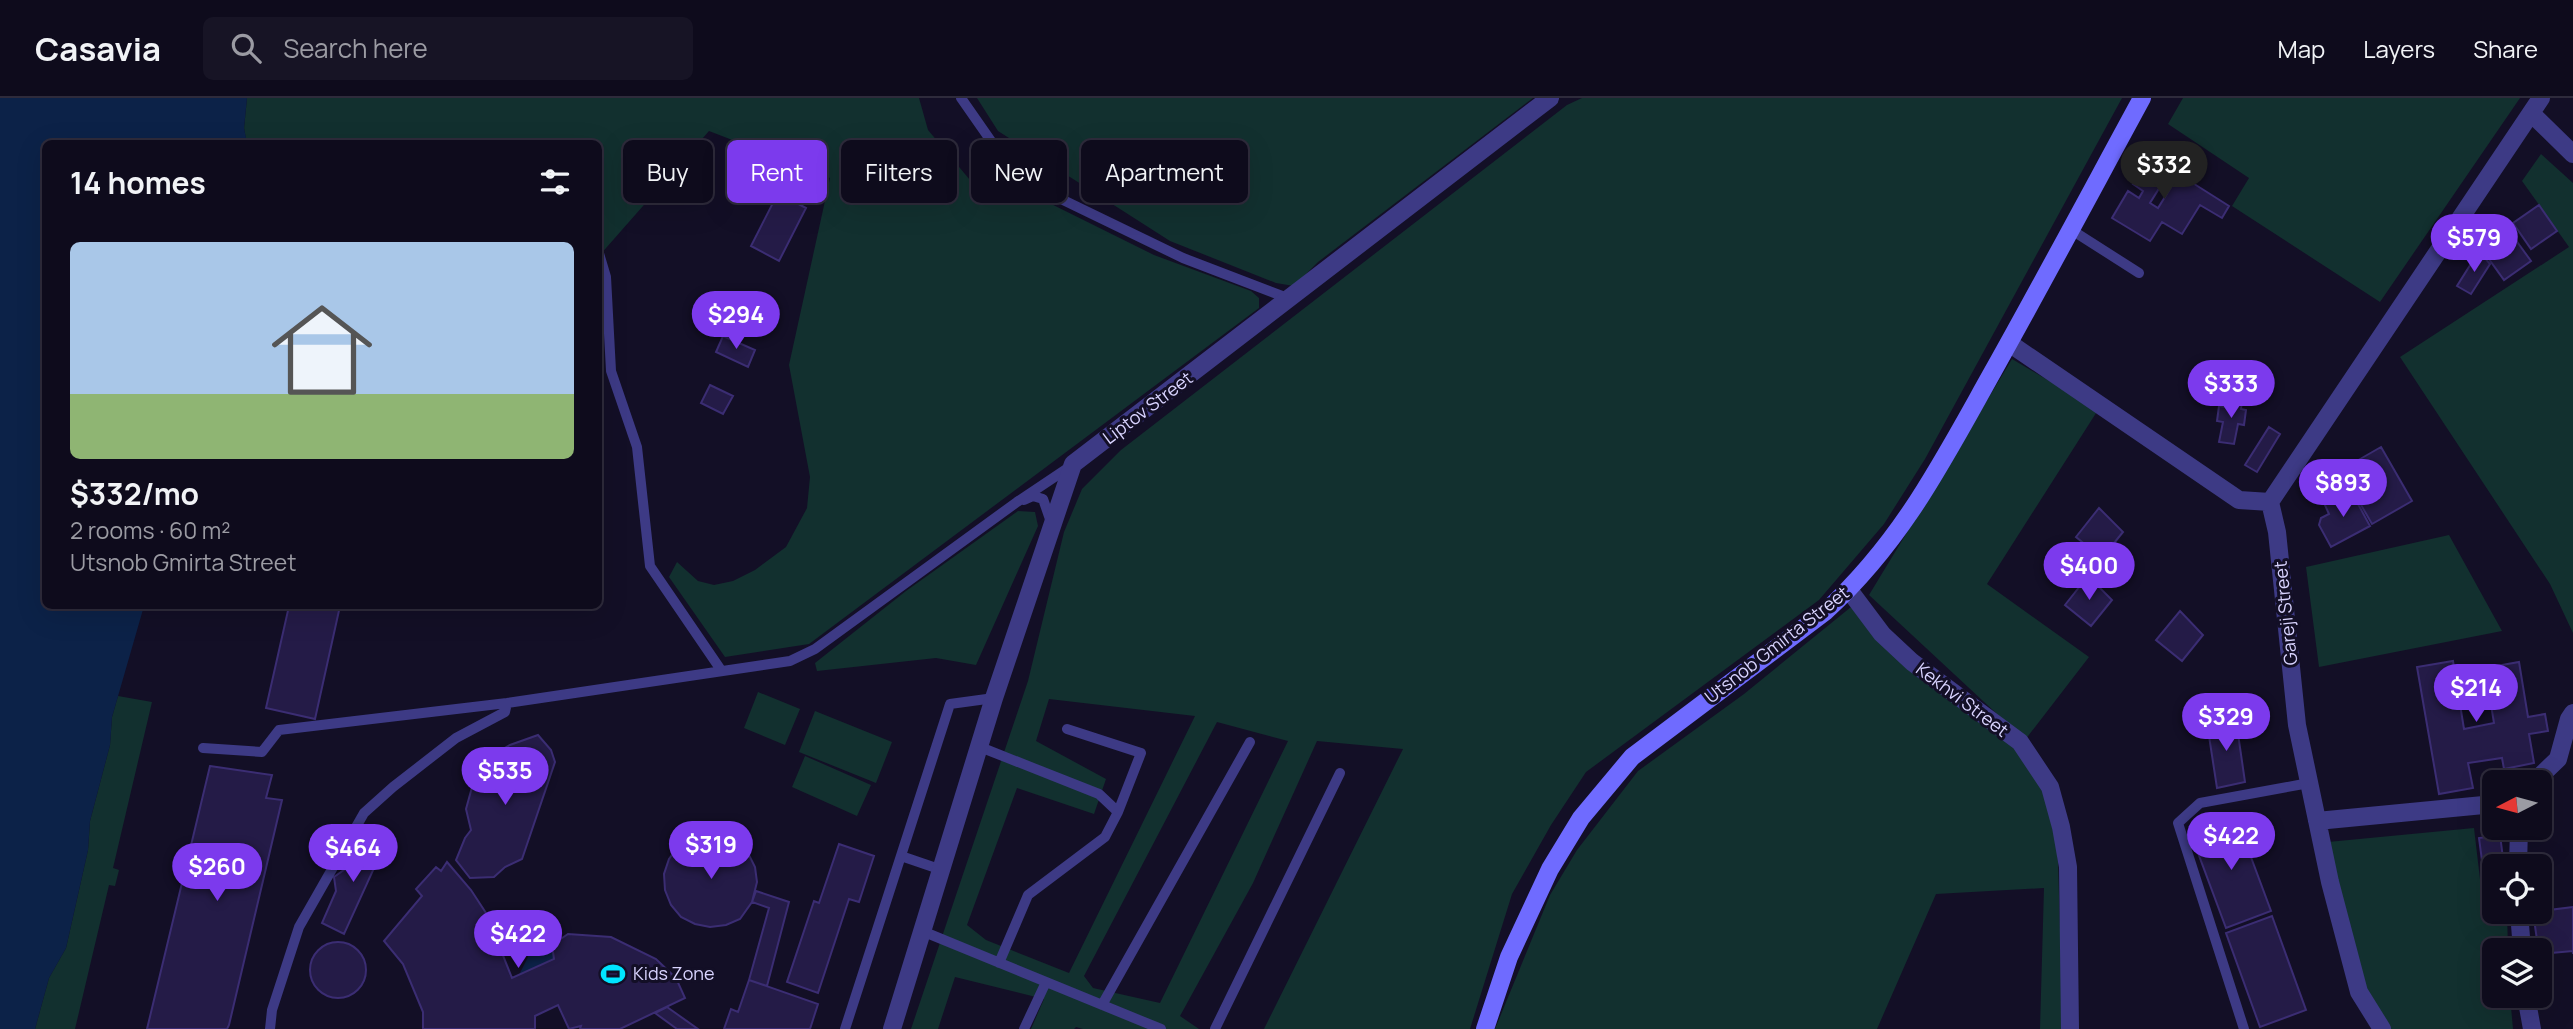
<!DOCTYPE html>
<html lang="en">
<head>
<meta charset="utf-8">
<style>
  :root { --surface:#0e0b1c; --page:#171425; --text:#f1f3f6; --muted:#9b9ba3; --line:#2e2b3b; --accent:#7c3aed }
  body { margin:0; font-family:Manrope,sans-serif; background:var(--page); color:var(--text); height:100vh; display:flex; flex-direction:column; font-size:26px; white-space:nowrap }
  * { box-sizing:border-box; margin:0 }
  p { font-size:23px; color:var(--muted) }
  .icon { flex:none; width:38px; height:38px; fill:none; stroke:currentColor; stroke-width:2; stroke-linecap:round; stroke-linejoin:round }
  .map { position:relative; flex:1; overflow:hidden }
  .drawer { position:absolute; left:42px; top:42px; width:560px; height:469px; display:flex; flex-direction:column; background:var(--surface); border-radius:10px; box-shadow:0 7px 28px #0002,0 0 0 2px var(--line) }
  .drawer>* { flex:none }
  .banner { position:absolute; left:623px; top:42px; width:665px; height:63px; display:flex; gap:14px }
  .needle { width:46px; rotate:264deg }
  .tools { position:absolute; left:2482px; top:672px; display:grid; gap:14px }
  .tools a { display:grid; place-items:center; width:70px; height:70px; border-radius:10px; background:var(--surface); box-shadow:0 7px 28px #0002,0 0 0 2px var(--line); font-size:35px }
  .price { position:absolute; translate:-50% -60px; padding:0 16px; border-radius:24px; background:var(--accent); color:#fff; font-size:23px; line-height:46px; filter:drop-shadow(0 2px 4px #0008) }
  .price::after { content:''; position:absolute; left:50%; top:42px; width:21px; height:16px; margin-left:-10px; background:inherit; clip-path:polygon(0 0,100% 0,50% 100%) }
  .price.selected { background:#222; color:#fff }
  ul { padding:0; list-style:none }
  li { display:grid; align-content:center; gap:14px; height:371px; padding:0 28px }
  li+li { border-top:2px solid var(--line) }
  li span { display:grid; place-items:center; height:217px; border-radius:10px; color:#555 }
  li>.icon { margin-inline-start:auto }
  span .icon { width:126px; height:126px; fill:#fffc; stroke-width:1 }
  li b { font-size:30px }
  h2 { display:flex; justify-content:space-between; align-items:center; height:84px; padding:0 28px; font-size:30px }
  .tag { padding:0 24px; border-radius:10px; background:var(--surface); box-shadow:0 7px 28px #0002,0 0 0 2px var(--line); font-size:24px; line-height:63px }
  .tag.selected { background:var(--accent); color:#fff }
  header { display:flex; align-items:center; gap:42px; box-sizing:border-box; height:98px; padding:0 35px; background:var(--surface); border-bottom:2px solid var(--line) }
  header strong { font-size:33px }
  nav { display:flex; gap:38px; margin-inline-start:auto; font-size:24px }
  .search { width:490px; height:63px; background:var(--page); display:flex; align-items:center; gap:18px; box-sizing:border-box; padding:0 24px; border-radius:10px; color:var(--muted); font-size:26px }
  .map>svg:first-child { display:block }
  .green { fill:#12302f; fill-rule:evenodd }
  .water { fill:#0c2248 }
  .building { fill:#241b47; stroke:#3b2d73; stroke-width:2; fill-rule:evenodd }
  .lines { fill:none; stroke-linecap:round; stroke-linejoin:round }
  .lane { stroke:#3d3a85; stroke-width:10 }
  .street { stroke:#3d3a85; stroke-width:18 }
  .secondary { stroke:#6f6bff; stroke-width:18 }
  .labels { text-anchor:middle; stroke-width:6; stroke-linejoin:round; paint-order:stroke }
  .street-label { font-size:18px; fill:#d9d4ff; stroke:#130f26 }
  .poi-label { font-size:18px; fill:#d9d4ff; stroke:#130f26; text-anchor:start }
</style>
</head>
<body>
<header>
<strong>Casavia</strong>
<div class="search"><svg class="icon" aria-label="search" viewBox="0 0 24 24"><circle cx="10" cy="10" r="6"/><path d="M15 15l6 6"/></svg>Search here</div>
<nav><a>Map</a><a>Layers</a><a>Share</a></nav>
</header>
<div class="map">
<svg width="2573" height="931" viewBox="0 0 2573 931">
  <rect width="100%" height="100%" fill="#130f26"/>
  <path class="green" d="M 247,0 L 919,0 L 928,32 L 970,82 L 1023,92 L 1154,157 L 1251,193 L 1259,200 L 1259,210 L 809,546 L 725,559 L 669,479 L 677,464 L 698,483 L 714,487 L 733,483 L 755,472 L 786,449 L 807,410 L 810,379 L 789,267 L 830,80 L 709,33 L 599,158 L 598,46 L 247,46 L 244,30 Z
    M 977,0 L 1533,0 L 1318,164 L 1294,188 L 1276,185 L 1170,143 L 998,33 Z
    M 1582,0 L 2122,0 L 1925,361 L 1884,426 L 1819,502 L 1586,674 L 1551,727 L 1512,796 L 1470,931 L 1264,931 L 1403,651 L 1317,643 L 1253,785 L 1180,918 L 1199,931 L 1083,931 L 1076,929 L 1074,931 L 1031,931 L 1044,901 L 955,879 L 938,931 L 911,931 L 1028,583 L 1064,434 L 1082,391 L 1121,352 L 1567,7 ZM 1049,601 L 1195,618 L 1069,875 L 986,842 L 967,827 L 1017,690 L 1094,716 L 1106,681 L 1036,643 ZM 1217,624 L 1288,643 L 1160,905 L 1093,890 L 1084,878 Z
    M 2183,0 L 2520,0 L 2380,204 L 2232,108 L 2249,80 L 2168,26 Z
    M 2541,56 L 2573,85 L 2573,535 L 2550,486 L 2400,259 L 2569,149 L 2522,83 Z
    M 2012,261 L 2098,312 L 1987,486 L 2089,559 L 2025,642 L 1869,497 Z
    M 1018,413 L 1035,414 L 1038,428 L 976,567 L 936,560 L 817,573 L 815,565 L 906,493 Z
    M 2449,437 L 2502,533 L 2319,569 L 2306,469 Z
    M 1851,509 L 2014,648 L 2041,689 L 2055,728 L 2058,764 L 2063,931 L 2040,931 L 2044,790 L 1936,796 L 1877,931 L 1495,931 L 1550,797 L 1577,752 L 1638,673 L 1744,596 Z
    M 758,594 L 800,611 L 785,647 L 744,630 Z
    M 118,598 L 152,604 L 113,770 L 119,772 L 115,788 L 109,787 L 75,931 L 35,931 L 49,880 L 66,850 L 88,752 L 90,723 L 110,647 L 112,619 Z
    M 815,613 L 892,644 L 876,685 L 799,654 Z
    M 805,658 L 871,687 L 857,718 L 792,689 Z
    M 2474,730 L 2482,798 L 2494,797 L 2494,814 L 2507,814 L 2508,852 L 2494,852 L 2494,898 L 2510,898 L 2513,931 L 2389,931 L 2365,891 L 2328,744 Z"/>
  <path class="water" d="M 0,0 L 247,0 L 244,30 L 247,45 L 46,46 L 46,508 L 144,508 L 112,619 L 110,647 L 90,723 L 88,752 L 66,850 L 49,880 L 35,931 L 0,931 Z
    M 535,839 L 552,847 L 554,861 L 519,877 L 528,859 L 527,843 Z"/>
  <path class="building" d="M 2150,58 L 2229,108 L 2222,120 L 2200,107 L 2182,136 L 2162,124 L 2150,143 L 2112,120 L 2128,93 L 2139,100 L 2143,93 L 2133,86 ZM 2165,81 L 2173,86 L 2158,110 L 2150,105 Z
    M 778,95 L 806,110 L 779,163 L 751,148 Z
    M 2539,107 L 2557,133 L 2531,151 L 2513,125 Z
    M 2507,130 L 2531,163 L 2504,182 L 2481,150 Z
    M 2479,153 L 2490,166 L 2471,196 L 2457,188 Z
    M 723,238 L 755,252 L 748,269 L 716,254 Z
    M 710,287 L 733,298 L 723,316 L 701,305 Z
    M 2227,300 L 2242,303 L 2241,311 L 2246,312 L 2244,327 L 2238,326 L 2234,346 L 2219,344 L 2223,324 L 2217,323 L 2219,308 L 2226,309 Z
    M 2269,329 L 2280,336 L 2257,374 L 2245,367 Z
    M 2381,349 L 2412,403 L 2372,426 L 2341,372 Z
    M 2352,395 L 2370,428 L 2331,449 L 2319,427 L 2321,420 L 2329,416 L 2324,405 L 2340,396 L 2342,400 Z
    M 2099,410 L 2123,434 L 2102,460 L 2076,439 Z
    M 2088,478 L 2112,502 L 2091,528 L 2065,507 Z
    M 289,508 L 305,510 L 306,508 L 340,508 L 315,621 L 266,610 Z
    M 2180,513 L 2203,537 L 2182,563 L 2156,542 Z
    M 2453,563 L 2464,631 L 2494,625 L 2485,570 L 2519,564 L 2528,619 L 2545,616 L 2548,633 L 2529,636 L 2534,665 L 2504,671 L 2502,660 L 2468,665 L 2473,690 L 2439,696 L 2417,569 Z
    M 2236,622 L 2245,684 L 2217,690 L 2207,625 Z
    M 538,637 L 551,652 L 555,664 L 522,761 L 505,769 L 494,779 L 470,780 L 456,762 L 465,740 L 471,732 L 466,711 L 474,682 L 491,658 L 510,647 Z
    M 210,668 L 272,677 L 266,700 L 282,702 L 229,927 L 227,931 L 147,931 Z
    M 2236,719 L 2271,813 L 2226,830 L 2191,736 Z
    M 363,736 L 385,746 L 344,836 L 322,825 L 336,793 L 334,779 L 348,769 Z
    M 707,736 L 722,737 L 737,744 L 748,755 L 755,769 L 757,784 L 752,804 L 740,821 L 726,827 L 710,829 L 695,826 L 681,819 L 671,807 L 665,792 L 664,776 L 669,761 L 678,749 L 691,740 Z
    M 2500,737 L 2504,768 L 2494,768 L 2494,792 L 2486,793 L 2479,740 Z
    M 839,746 L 874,758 L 859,804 L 849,801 L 818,895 L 787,884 L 814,803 L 819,805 Z
    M 447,764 L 471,792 L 486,815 L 512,880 L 554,861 L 552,847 L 568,836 L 611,839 L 656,861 L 676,880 L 685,900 L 620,931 L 580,931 L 581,928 L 569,931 L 558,907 L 535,918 L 535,931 L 423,931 L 423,914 L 403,866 L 384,843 L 422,798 L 416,791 L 436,769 L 441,773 Z
    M 756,793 L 789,804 L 767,888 L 749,882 L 769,810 L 752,804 Z
    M 2573,809 L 2573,856 L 2573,853 L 2539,856 L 2533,814 Z
    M 2272,818 L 2306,912 L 2260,929 L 2226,835 Z
    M310 872a28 28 0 1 1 56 0a28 28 0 1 1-56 0Z
    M 749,882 L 818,906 L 810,931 L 724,931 L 731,911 L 738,914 Z
    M 667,909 L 698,931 L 677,931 L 655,915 Z"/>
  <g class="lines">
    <path class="lane" d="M 961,0 L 998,53 L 1022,78 L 1059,100 L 1183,160 L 1290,201
      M 2070,131 L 2139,175
      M 598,152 L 606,179 L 611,273 L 637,349 L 650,468 L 721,572
      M 1024,402 L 1033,398 L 1043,401 L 1051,424
      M 980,649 L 1099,696 L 1118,714
      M 203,650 L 262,654 L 279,632 L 507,605 L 790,563 L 815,551 L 1017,404 L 1071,368
      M 901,758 L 942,772
      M 922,833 L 1161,931
      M 999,865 L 1028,797 L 1105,739 L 1118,714 L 1141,655 L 1067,631
      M 1102,907 L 1250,644
      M 270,931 L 272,912 L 299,829 L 364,715 L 393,689 L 456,640 L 505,614 L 507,605
      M 845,931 L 950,606 L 994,600
      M 1024,931 L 1046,884
      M 1215,931 L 1340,675
      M 2244,931 L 2178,725 L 2200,705 L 2309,685"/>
    <path class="street" d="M 2531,15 L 2573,56
      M 2009,245 L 2239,402 L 2270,404
      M 1849,492 L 1882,536 L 1912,564 L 2020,644 L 2050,689 L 2061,729 L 2068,769 L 2070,931
      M 2534,684 L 2558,661 L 2569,621 L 2573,615
      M 2317,723 L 2494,706
      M 2518,768 L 2519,730
      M 2519,814 L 2522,852
      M 2526,898 L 2532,931
      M 892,931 L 994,600 L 1073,366 L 1550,0
      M 2382,931 L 2359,894 L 2330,784 L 2297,627 L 2277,434 L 2270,404 L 2541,0"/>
    <path class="secondary" d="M 1485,931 L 1509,859 L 1550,771 L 1581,720 L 1632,659 L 1826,513 C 1903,442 1942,364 1992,275 C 2043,184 2092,92 2142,0"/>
  </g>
  <defs>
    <g id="stadium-bare" transform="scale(1.89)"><path d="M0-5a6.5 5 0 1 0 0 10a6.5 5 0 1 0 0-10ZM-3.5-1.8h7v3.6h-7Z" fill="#00e5ff" stroke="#130f26" stroke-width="2.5" paint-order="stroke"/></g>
  </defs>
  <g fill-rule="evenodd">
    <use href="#stadium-bare" x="613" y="876"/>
  </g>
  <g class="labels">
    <g class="street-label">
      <text transform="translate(1148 310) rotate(-37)" y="6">Liptov Street</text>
      <text transform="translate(2286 515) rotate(-96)" y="6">Gareji Street</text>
      <text transform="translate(1777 547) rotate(-38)" y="6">Utsnob Gmirta Street</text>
      <text transform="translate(1962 602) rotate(37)" y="6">Kekhvi Street</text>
    </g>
    <g class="poi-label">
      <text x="633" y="882">Kids Zone</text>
    </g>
  </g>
</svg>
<div class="tools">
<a><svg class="needle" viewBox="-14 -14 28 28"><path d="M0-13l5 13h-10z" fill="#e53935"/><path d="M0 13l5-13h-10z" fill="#9b9ba3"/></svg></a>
<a><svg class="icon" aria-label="locate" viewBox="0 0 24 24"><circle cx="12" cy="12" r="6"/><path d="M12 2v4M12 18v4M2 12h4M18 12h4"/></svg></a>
<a><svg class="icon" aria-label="layers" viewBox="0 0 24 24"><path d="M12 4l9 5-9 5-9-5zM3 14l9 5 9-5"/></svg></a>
</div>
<b class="price selected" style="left:2164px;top:103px">$332</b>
<b class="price" style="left:2474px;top:176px">$579</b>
<b class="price" style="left:736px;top:253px">$294</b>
<b class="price" style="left:2231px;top:322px">$333</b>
<b class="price" style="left:2343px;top:421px">$893</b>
<b class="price" style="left:2089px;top:504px">$400</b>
<b class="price" style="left:2476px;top:626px">$214</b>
<b class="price" style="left:2226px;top:655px">$329</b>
<b class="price" style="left:505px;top:709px">$535</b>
<b class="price" style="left:2231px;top:774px">$422</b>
<b class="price" style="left:711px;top:783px">$319</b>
<b class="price" style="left:353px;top:786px">$464</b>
<b class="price" style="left:217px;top:805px">$260</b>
<b class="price" style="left:518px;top:872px">$422</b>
<div class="banner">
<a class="tag">Buy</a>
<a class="tag selected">Rent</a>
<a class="tag">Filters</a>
<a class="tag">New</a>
<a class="tag">Apartment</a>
</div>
<section class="drawer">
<h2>14 homes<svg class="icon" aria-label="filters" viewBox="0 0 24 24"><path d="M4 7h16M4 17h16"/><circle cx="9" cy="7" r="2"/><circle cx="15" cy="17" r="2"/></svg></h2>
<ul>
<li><span style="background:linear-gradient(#a9c7e8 70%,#8fb573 0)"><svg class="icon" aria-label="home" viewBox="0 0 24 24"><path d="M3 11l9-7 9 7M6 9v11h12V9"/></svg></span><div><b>$332/mo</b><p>2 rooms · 60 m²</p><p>Utsnob Gmirta Street</p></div></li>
</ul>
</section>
</div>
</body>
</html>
